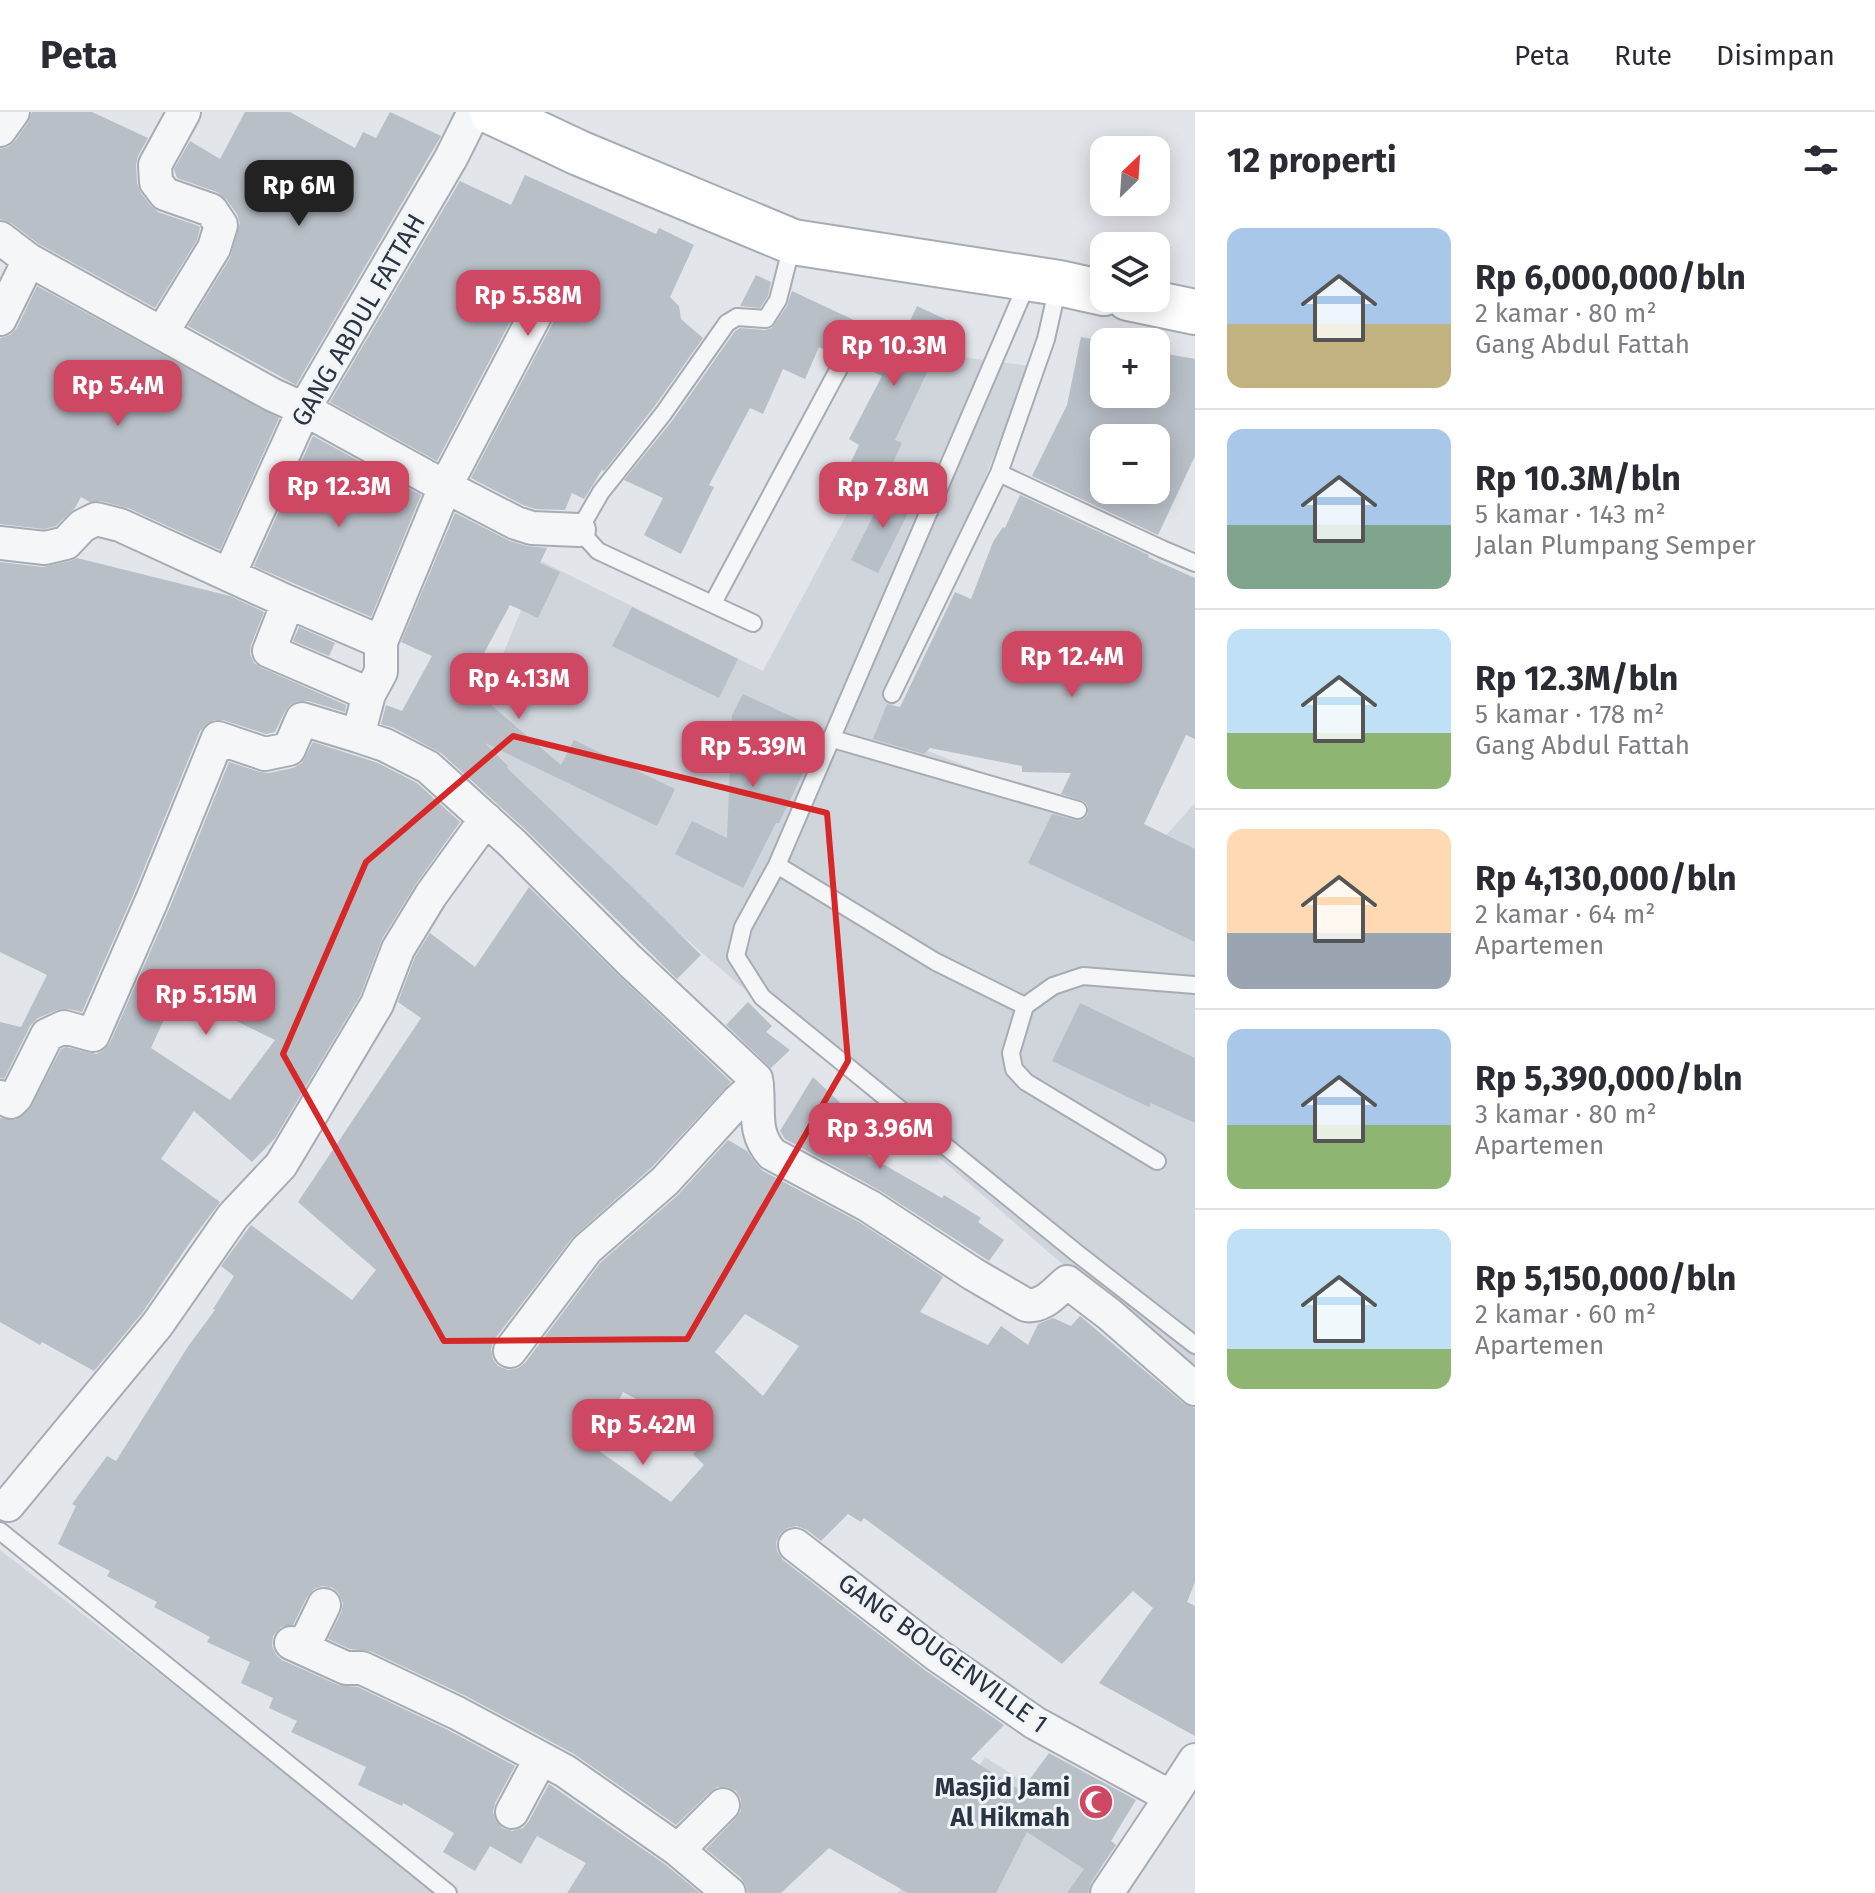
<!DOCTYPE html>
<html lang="id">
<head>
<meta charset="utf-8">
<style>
  :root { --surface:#fff; --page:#f2f2f3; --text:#2b2b33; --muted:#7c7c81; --line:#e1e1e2; --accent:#ce4863 }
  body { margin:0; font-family:"Fira Sans",sans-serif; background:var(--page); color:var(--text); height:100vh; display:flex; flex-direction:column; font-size:30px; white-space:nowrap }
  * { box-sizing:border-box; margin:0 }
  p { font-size:26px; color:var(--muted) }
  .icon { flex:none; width:44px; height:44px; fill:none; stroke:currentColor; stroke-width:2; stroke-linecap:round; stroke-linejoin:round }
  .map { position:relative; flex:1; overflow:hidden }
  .drawer { display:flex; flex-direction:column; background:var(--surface); width:680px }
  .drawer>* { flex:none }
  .needle { width:52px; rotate:25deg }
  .controls { position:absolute; left:1090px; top:24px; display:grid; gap:16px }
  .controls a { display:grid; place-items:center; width:80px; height:80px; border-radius:16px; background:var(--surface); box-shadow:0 4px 20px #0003; font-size:40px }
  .price { position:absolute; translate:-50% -68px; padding:0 18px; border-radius:16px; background:var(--accent); color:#fff; font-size:26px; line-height:52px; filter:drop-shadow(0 2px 4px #0008) }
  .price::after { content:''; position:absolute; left:50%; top:48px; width:24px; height:18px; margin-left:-12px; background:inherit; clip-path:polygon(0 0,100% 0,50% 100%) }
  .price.selected { background:#222; color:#fff }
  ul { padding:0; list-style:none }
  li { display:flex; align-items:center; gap:24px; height:200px; padding:0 32px }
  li+li { border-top:2px solid var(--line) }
  li span { display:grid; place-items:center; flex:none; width:224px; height:160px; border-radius:16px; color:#555 }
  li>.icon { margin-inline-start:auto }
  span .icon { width:96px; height:96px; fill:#fffc; stroke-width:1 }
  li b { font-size:34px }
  h2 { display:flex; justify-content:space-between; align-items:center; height:96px; padding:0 32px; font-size:34px }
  header { display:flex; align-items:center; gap:48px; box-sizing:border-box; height:112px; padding:0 40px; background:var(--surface); border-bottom:2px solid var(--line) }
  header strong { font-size:38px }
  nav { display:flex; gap:44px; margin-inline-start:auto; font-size:28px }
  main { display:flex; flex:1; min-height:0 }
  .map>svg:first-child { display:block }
  .built { fill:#d0d5dc }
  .building { fill:#b9bfc7; fill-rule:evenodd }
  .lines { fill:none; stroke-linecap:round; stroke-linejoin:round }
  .service-casing { stroke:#a7acb4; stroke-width:20 }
  .minor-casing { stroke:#a7acb4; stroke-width:36 }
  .secondary-casing { stroke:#a7acb4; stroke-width:48 }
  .service { stroke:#f4f6f8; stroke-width:16 }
  .minor { stroke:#f4f6f8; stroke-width:32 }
  .secondary { stroke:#fff; stroke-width:44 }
  .marked { fill:none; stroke:#d62828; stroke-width:6; stroke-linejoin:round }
  .labels { text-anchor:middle; stroke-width:6; stroke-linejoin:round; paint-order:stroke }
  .street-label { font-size:26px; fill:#2a3442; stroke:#f1f4f7 }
  .poi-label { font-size:26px; font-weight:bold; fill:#2a3442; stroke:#f1f4f7; text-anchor:end }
</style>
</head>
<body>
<header>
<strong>Peta</strong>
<nav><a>Peta</a><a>Rute</a><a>Disimpan</a></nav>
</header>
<main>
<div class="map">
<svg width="1195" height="1781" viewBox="0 0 1195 1781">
  <rect width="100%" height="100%" fill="#e2e5ea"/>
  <path class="built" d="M 933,241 L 1030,254 L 882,621 L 1160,730 L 1195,691 L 1195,1261 L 1053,1144 L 465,636 L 541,449 L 763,559 Z
    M 0,1438 L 443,1781 L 0,1781 Z
    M 985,1645 L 1111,1726 L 1092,1781 L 898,1781 Z"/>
  <path class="building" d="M 32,0 L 92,0 L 148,26 L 138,44 L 136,53 L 137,71 L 141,81 L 150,93 L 158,100 L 199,114 L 200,116 L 197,128 L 155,196 L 39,132 L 11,111 L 0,107 L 0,37 L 8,35 L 15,29 L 28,11 Z
    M 245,0 L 290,0 L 355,36 L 363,20 L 376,26 L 390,0 L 441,24 L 296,273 L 188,214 L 230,146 L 240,111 L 237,102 L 226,87 L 217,80 L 177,66 L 174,57 L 190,29 L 220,47 Z
    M 525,63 L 656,122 L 659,116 L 694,133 L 670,185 L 679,194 L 681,207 L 703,226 L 654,295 L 604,359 L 602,358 L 584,387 L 572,381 L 565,398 L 535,397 L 523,393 L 471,366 L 557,203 L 559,194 L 556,185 L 548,177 L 538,175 L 531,178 L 523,185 L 437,349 L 330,290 L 460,69 L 511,93 Z
    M 756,163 L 771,170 L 768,184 L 760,196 L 740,194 Z
    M 37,174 L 279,306 L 220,438 L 128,396 L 101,389 L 90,390 L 81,385 L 75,396 L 56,414 L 44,417 L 0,412 L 0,226 L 10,223 L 17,216 Z
    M 792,179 L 858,210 L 849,215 L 834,242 L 819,235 L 805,267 L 783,257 L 763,302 L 750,296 L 709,373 L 714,375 L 681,442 L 644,423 L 663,386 L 624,368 L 672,309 L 735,219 L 740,216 L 765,218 L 772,216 L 787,194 Z
    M 917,194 L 951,210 L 895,328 L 902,331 L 884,370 L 849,354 L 859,333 L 849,327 L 882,264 L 854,251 L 868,225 L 869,220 L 867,214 L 900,230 Z
    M 1081,225 L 1108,230 L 1104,230 L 1104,282 L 1156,282 L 1156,240 L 1195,247 L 1195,344 L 1158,423 L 1032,364 L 1067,293 ZM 1104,326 L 1156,326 L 1156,378 L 1104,378 Z
    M 313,324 L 421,383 L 371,505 L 254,454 Z
    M 888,374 L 915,387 L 878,461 L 851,448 Z
    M 1020,383 L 1149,443 L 1148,445 L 1195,466 L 1195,627 L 1186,623 L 1144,712 L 1195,737 L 1195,830 L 1028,751 L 1052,702 L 1080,709 L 1085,706 L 1088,702 L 1088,695 L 1085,690 L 1061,682 L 1071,661 L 1022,660 L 1022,654 L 930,636 L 924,642 L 873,627 L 887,592 L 900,595 L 955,480 L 971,487 L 993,430 L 1003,415 L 1005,416 Z
    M 455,401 L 510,429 L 527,434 L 547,436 L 540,451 L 560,460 L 538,506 L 510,493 L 470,567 L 482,573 L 478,582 L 561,653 L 574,628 L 675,677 L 657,714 L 485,631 L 508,654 L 507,656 L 627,770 L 701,843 L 677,867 L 526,718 L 441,641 L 394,616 L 381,612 L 386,593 L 402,599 L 432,544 L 401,530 Z
    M 77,446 L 230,484 L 264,500 L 251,533 L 250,542 L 254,551 L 262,556 L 346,593 L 345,600 L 308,589 L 298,589 L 290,593 L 285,599 L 275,620 L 266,622 L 223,608 L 214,608 L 206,612 L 200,619 L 134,781 L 82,900 L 69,897 L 57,898 L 38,906 L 30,914 L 4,967 L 0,966 L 0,910 L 21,915 L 47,863 L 0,840 L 0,450 L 43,455 L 70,449 Z
    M 632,495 L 738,547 L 719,586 L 612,534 Z
    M 299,515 L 335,531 L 329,544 L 293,529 Z
    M 743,582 L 823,619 L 779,711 L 776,711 L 743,776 L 675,742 L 692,709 L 727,726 L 732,603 Z
    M 313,630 L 378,651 L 417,671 L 460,710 L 416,772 L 382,827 L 360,884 L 275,1026 L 252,1050 L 194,999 L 161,1047 L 220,1090 L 190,1130 L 142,1201 L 94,1259 L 42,1230 L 40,1233 L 0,1210 L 0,1006 L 15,1008 L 29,998 L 61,937 L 66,935 L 96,942 L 104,938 L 110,931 L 170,795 L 229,650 L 260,660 L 269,661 L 293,656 L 302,651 ZM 176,881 L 191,887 L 275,928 L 230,988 L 151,936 Z
    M 529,775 L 616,861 L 731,970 L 652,1055 L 572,1126 L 494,1228 L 491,1237 L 493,1247 L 498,1254 L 508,1258 L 518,1256 L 525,1251 L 601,1150 L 678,1083 L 728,1028 L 747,1039 L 757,1053 L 763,1059 L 859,1110 L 943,1165 L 920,1200 L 988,1233 L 1001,1214 L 1028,1233 L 1038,1212 L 1053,1206 L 1071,1214 L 1080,1204 L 1183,1291 L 1195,1296 L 1195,1470 L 1187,1490 L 1195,1494 L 1195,1624 L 1099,1571 L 1153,1496 L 1133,1479 L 1062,1552 L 864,1406 L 861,1410 L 848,1402 L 821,1429 L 807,1418 L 797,1414 L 787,1416 L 780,1422 L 776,1430 L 777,1439 L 783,1448 L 926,1559 L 1004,1613 L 971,1647 L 1021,1679 L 1049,1641 L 1136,1688 L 1111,1729 L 1116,1733 L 1091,1770 L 1088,1781 L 1067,1781 L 1084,1757 L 1027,1720 L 996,1781 L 908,1781 L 829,1736 L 781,1781 L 748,1781 L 746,1774 L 741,1766 L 706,1737 L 736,1706 L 741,1699 L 741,1687 L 736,1679 L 727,1675 L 717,1675 L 710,1680 L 676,1713 L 574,1642 L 466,1584 L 370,1539 L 350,1537 L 328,1527 L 341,1501 L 343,1491 L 339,1482 L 333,1476 L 323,1474 L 314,1477 L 307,1485 L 293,1513 L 281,1515 L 273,1524 L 272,1534 L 276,1543 L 282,1548 L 338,1573 L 358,1575 L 448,1618 L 515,1654 L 495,1691 L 493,1700 L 496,1709 L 502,1716 L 512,1719 L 523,1716 L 529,1709 L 549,1672 L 666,1753 L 700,1781 L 567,1781 L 586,1751 L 537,1724 L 521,1752 L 490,1734 L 475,1759 L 443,1740 L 454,1721 L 403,1691 L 402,1694 L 358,1673 L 366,1655 L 291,1620 L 297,1609 L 269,1596 L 273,1586 L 241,1571 L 250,1550 L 207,1530 L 210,1525 L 154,1495 L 157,1490 L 107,1464 L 110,1459 L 58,1432 L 76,1394 L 72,1392 L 107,1344 L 116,1349 L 189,1233 L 215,1198 L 213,1197 L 234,1164 L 221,1154 L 251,1113 L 352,1188 L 376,1158 L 298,1090 L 421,906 L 398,890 L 415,845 L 430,821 L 475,855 ZM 745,1202 L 799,1234 L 763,1284 L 715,1240 ZM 623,1280 L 710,1326 L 693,1342 L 704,1353 L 671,1390 L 595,1336 Z
    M 748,890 L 772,914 L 766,920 L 790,938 L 771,956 L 726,913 Z
    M 1080,891 L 1195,946 L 1195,1011 L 1151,991 L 1149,995 L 1052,949 Z
    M 813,965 L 848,998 L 827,1020 L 942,1086 L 944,1083 L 981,1106 L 978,1110 L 1004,1128 L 989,1149 L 879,1078 L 785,1027 L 780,1019 Z"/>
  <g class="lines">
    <g class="service-casing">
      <path id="service" d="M 1028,169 L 777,753 L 743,815 L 736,844 L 762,885 L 1078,1142 L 1195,1233
        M 999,361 L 1162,437 L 1195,451
        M 713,491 L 858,221
        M 753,511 L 598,439 L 579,418 L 601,380 L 663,302 L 727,211 L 737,205 L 766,207 L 778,188 L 792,133
        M 892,582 L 999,361 L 1046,227 L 1058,174
        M 833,627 L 1078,698
        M 777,753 L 936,850 L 1025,894 L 1011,941 L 1014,957 L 1026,970 L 1157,1049
        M 1025,894 L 1053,874 L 1083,864 L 1195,873
        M 0,1419 L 448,1781"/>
    </g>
    <g class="minor-casing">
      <path id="minor" d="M 0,18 L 13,0
        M 0,126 L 29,148 L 273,283 L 304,297 L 429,366 L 516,411 L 532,416 L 579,418
        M 540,194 L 445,375 L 381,530 L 381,560 L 369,582 L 358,624 L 385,633 L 428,655 L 513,732 L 629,848 L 756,967 C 761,996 751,1019 772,1042 L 869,1094 L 973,1162 L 1026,1193 C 1043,1196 1055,1180 1067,1170 L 1109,1202 L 1195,1277
        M 0,207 L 29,148
        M 162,221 L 214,136 L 221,113 L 211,98 L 165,82 L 156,70 L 155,53 L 184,0
        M 0,431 L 45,436 L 66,431 L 82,414 L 96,407 L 120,413 L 288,490 L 381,530
        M 229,463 L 304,297 L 451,46 L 474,0
        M 288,490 L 269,539 L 369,582
        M 0,985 L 11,990 L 16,985 L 47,923 L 64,915 L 93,923 L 152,788 L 218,626 L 265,642 L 289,637 L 302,607 L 358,624
        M 510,1239 L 587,1137 L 665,1069 L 737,990 L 757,972
        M 8,1393 L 157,1213 L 233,1104 L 281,1053 L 377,892 L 398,837 L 431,783 L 486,707
        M 795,1433 L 937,1543 L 1035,1611 L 1158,1678 L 1173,1682 L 1195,1648
        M 291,1531 L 346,1556 L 362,1556 L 457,1601 L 565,1659 L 678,1738 L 729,1781
        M 303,1536 L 324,1493
        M 512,1700 L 541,1646
        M 678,1738 L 723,1693
        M 1107,1781 L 1173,1682"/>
    </g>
    <g class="secondary-casing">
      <path id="secondary" d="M 492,0 L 579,41 L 793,130 L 1059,171 L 1104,181
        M 1128,186 L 1195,200"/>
    </g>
    <use href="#service" class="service"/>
    <use href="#minor" class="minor"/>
    <use href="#secondary" class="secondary"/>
  </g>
  <path class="marked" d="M 513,624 L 827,701 L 848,949 L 687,1227 L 444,1229 L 283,942 L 366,750 Z"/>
  <defs>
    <g id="mosque-disc" transform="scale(1.8)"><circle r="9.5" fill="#ce4863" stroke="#f1f4f7"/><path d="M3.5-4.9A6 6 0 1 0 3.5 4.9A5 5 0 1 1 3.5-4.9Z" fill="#fff"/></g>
  </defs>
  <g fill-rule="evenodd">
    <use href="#mosque-disc" x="1096" y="1690"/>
  </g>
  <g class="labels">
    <g class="street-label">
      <text transform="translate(358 208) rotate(-60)" y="9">GANG ABDUL FATTAH</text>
      <text transform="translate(943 1541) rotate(36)" y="9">GANG BOUGENVILLE 1</text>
    </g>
    <g class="poi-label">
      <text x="1070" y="1684">Masjid Jami<tspan x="1070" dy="30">Al Hikmah</tspan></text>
    </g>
  </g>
</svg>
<div class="controls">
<a><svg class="needle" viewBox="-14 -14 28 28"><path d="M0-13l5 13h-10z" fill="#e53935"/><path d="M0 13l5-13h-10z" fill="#7c7c81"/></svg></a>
<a><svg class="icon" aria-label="layers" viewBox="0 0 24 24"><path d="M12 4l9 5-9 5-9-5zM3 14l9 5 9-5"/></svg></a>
<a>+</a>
<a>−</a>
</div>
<b class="price selected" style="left:299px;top:116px">Rp 6M</b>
<b class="price" style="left:528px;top:226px">Rp 5.58M</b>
<b class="price" style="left:894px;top:276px">Rp 10.3M</b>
<b class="price" style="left:118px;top:316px">Rp 5.4M</b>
<b class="price" style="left:339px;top:417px">Rp 12.3M</b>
<b class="price" style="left:883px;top:418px">Rp 7.8M</b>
<b class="price" style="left:1072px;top:587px">Rp 12.4M</b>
<b class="price" style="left:519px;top:609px">Rp 4.13M</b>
<b class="price" style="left:753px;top:677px">Rp 5.39M</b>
<b class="price" style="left:206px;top:925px">Rp 5.15M</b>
<b class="price" style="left:880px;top:1059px">Rp 3.96M</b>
<b class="price" style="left:643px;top:1355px">Rp 5.42M</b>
</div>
<section class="drawer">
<h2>12 properti<svg class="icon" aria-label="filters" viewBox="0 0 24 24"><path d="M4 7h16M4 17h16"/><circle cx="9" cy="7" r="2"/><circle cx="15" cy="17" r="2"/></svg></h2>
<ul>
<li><span style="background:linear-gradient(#a9c7e8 60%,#c2b280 0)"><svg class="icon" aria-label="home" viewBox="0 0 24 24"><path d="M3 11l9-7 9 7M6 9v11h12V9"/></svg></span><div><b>Rp 6,000,000/bln</b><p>2 kamar · 80 m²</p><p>Gang Abdul Fattah</p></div></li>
<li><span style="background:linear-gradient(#a9c7e8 60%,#7fa58c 0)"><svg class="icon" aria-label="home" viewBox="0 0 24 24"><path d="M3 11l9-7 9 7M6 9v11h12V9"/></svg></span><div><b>Rp 10.3M/bln</b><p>5 kamar · 143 m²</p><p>Jalan Plumpang Semper</p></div></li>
<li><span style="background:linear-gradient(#bfe0f5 65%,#8fb573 0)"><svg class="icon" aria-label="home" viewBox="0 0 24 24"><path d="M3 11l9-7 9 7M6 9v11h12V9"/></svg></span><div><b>Rp 12.3M/bln</b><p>5 kamar · 178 m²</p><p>Gang Abdul Fattah</p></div></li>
<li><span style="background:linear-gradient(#ffd9b3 65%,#9aa5b1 0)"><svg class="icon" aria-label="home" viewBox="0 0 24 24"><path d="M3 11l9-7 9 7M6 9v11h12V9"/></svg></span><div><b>Rp 4,130,000/bln</b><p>2 kamar · 64 m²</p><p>Apartemen</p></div></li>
<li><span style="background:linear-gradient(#a9c7e8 60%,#8fb573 0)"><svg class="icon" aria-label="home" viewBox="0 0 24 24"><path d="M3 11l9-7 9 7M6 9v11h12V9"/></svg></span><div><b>Rp 5,390,000/bln</b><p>3 kamar · 80 m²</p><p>Apartemen</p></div></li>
<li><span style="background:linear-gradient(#bfe0f5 75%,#8fb573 0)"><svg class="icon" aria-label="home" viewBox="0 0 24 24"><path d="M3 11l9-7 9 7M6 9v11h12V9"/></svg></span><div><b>Rp 5,150,000/bln</b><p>2 kamar · 60 m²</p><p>Apartemen</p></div></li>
</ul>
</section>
</main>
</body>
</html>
